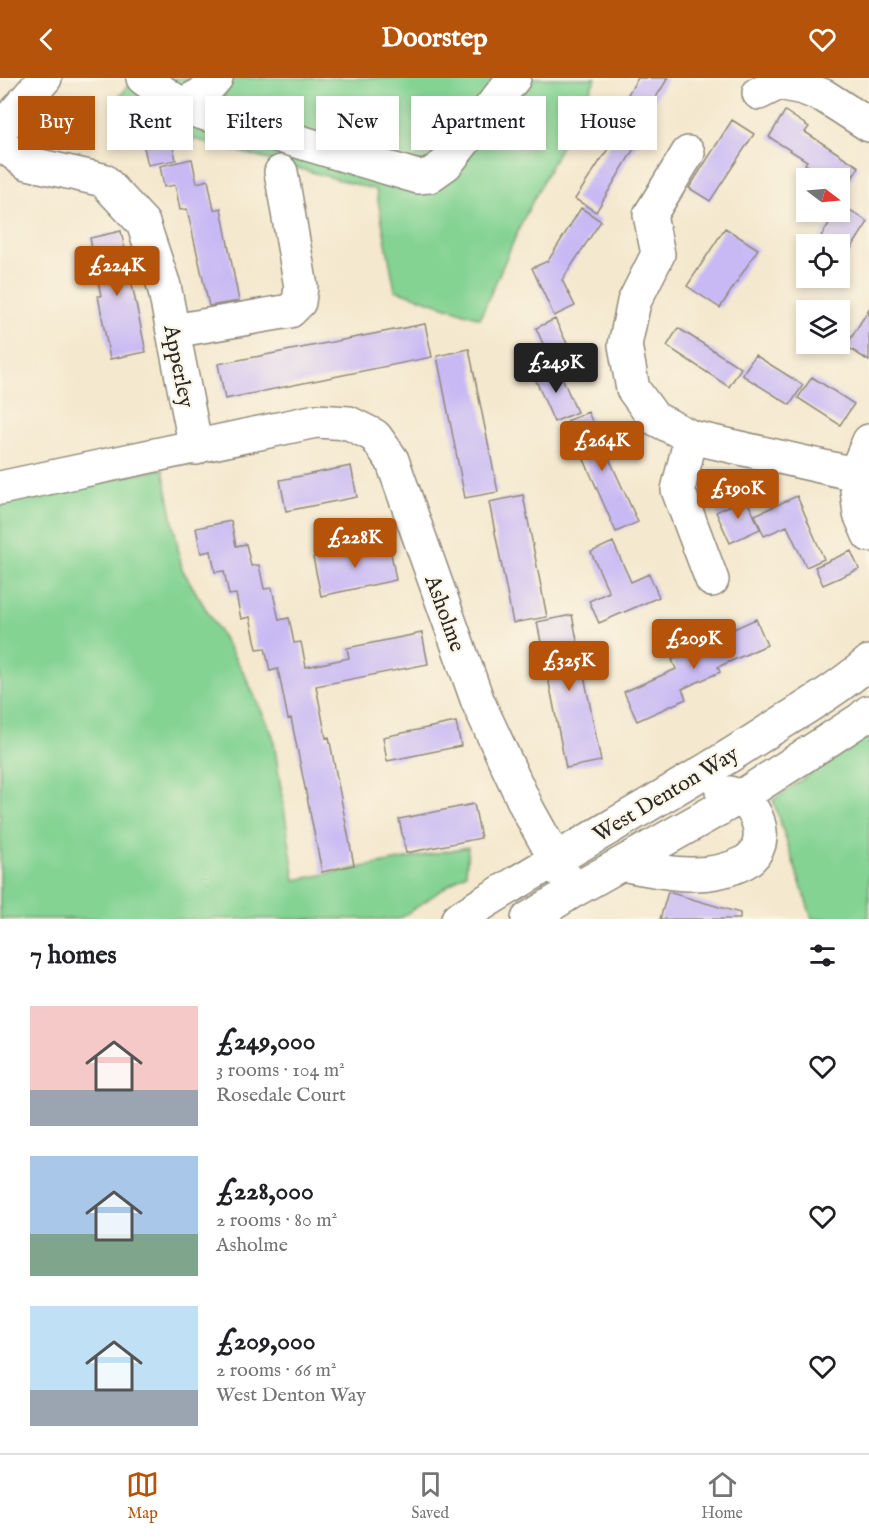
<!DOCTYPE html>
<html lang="en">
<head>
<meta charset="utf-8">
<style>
  :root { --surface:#fff; --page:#f2f2f2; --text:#202124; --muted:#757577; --line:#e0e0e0; --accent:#b45309 }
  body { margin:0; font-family:"IM FELL English",serif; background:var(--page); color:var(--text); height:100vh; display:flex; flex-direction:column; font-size:22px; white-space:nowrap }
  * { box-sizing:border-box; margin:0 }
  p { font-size:20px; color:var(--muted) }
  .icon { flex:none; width:33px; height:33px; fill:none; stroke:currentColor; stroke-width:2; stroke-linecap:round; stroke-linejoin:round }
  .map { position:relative; height:841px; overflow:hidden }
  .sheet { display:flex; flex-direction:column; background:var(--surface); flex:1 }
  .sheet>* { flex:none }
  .hud { position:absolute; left:18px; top:18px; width:834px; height:54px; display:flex; gap:12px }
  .needle { width:39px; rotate:106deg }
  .buttons { position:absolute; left:796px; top:90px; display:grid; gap:12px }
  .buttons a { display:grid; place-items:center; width:54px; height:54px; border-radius:0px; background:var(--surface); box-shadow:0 3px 9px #0003; font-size:30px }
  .price { position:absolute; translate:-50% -51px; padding:0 14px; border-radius:6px; background:var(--accent); color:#fff; font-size:20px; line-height:39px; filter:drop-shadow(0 2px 3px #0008) }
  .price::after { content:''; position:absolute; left:50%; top:36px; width:18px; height:14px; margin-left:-9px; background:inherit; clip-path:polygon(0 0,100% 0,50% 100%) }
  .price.active { background:#222; color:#fff }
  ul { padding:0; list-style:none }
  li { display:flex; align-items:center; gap:18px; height:150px; padding:0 30px }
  li span { display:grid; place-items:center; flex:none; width:168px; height:120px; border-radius:0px; color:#555 }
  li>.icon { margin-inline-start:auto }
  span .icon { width:72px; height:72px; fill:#fffc; stroke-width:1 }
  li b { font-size:26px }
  h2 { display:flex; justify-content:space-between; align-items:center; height:72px; padding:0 30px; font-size:26px }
  .pill { padding:0 21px; border-radius:0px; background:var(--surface); box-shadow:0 3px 9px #0003; font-size:21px; line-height:54px }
  .pill.active { background:var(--accent); color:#fff }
  header { display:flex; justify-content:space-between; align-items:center; height:78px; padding:0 30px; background:var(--accent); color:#fff; font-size:27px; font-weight:700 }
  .dock { display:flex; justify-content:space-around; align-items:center; height:84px; border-top:2px solid var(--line); background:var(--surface); font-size:16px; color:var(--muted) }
  .dock a { display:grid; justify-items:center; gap:3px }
  .dock .active { color:var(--accent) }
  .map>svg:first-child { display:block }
  .green { fill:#84d393; stroke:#587f5f; stroke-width:1.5 }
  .building { fill:#c8b9f4 }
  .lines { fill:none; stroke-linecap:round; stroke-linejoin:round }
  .minor-casing { stroke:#908a7c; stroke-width:36 }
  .minor { stroke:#fff; stroke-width:33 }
  .labels { text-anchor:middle; stroke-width:4.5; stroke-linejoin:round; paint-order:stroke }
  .street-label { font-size:22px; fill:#2b2b2b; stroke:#fcf5e5 }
</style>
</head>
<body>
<header><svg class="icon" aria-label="back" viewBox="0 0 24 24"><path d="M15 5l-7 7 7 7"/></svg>Doorstep<svg class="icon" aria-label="heart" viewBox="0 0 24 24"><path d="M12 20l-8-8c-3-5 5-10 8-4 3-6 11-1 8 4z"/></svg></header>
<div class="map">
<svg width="869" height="841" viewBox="0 0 869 841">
  <rect width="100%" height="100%" fill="#fcf5e5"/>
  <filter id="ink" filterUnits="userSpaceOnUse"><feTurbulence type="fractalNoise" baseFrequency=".0167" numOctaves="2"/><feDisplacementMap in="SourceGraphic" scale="12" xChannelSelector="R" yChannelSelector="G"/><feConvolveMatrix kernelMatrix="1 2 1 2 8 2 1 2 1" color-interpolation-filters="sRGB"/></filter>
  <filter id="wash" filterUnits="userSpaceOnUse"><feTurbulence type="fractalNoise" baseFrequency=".008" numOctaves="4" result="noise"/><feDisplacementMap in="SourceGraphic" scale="24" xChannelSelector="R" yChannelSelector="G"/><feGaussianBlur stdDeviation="1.35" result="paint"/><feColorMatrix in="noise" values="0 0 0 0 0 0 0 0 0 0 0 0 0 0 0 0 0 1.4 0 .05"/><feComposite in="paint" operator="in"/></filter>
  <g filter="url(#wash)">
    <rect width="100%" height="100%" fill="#f4e8ce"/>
    <path class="green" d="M 135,0 L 596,0 L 522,144 L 480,240 L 395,212 L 376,112 L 158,51 L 120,18 Z
      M 163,391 L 182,491 L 244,595 L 273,658 L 295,802 L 468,769 L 466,795 L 399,841 L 0,841 L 0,424 Z
      M 869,655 L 869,841 L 812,841 L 773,722 Z"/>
    <g id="blocks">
      <path class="building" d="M 638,0 L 668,0 L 650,29 L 628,16 Z
        M 785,33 L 809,49 L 805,54 L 859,89 L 845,111 L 840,108 L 840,100 L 828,100 L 805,86 L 807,83 L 769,59 Z
        M 732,42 L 754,56 L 710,123 L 689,110 Z
        M 623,48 L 641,59 L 596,134 L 575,121 Z
        M 171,59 L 176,82 L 148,87 L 143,65 Z
        M 192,81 L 197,105 L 208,102 L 214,132 L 221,130 L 239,223 L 209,228 L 187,131 L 180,132 L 175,107 L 164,109 L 160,88 Z
        M 841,126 L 868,144 L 847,177 L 840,173 L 840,166 L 830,166 L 820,160 L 836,134 L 840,134 Z
        M 581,130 L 601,143 L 562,202 L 575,228 L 554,238 L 532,190 L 548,183 Z
        M 725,150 L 758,171 L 720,230 L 687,208 Z
        M 121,153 L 146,274 L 110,281 L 98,218 L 101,218 L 90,160 Z
        M 869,231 L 869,283 L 846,268 Z
        M 555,241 L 572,276 L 552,286 L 536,250 Z
        M 425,246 L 432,279 L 225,321 L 218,286 Z
        M 678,250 L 741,290 L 729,309 L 667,268 Z
        M 469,271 L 498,414 L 465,420 L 437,278 Z
        M 755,277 L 803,307 L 790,327 L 742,297 Z
        M 557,288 L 577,334 L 554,344 L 534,298 Z
        M 812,299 L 854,326 L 840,347 L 798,320 Z
        M 588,334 L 638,444 L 616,454 L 567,343 Z
        M 351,388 L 357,419 L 286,433 L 280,402 Z
        M 523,417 L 547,539 L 513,545 L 489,424 Z
        M 797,418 L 824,481 L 806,489 L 787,448 L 764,458 L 755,437 Z
        M 746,420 L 760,451 L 730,465 L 716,434 Z
        M 231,443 L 236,468 L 246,466 L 251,488 L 259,487 L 264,511 L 272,510 L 279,542 L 289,540 L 294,565 L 301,564 L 306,589 L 349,580 L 347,570 L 422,555 L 428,586 L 316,608 L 326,660 L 329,659 L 354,787 L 322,794 L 291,640 L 288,641 L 278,591 L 270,593 L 265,570 L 257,571 L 250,539 L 241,541 L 236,516 L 229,517 L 224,493 L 215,494 L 211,473 L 201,475 L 196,450 Z
        M 389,464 L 396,502 L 321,518 L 313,479 Z
        M 613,464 L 631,504 L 649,496 L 659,519 L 599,545 L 589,523 L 609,514 L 591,474 Z
        M 851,473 L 859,491 L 823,507 L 815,489 Z
        M 572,537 L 601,683 L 566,690 L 537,544 Z
        M 756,541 L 767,567 L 718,589 L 720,594 L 682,611 L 686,621 L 637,643 L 624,614 L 676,591 L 672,582 L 710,565 L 709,562 Z
        M 456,644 L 461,668 L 387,683 L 383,659 Z
        M 474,726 L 481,760 L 406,775 L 399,741 Z
        M 668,814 L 740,835 L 740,841 L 660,841 Z"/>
    </g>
  </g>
  <g filter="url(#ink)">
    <use href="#blocks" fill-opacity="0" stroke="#908a7c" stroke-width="1.5"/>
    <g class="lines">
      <g class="minor-casing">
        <path id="minor" d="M 143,0 L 181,27 L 199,34 L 418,99 L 429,98 L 446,86 L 514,0
          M 759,15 L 779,5 L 803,10 L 824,18 L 869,47
          M 181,27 L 202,16 L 216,0
          M 0,52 L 45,0
          M 0,65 L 27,85 L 103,102 L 143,145 L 164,208 L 196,370
          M 688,75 L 650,137 L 658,176 L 634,224 L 625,267 L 633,311 L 654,340 L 691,359 L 855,396
          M 173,253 L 290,233 L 299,224 L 301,209 L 281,94
          M 691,359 L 678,412 L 712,502
          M 869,363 L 855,396 L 860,436 L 869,457
          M 0,410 L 316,343 L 349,345 L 375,358 L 392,382 L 478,624 L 528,732 L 573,813
          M 622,786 C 662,794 706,805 745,784 C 775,767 757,715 722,714
          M 458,841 C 559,776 666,720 767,654 C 802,632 838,611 869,584
          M 528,841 L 573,813 L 742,718 L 861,641 L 869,634"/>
      </g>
      <use href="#minor" class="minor"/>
    </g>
  </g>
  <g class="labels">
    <g class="street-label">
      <text transform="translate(180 288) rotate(79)" y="8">Apperley</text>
      <text transform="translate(446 535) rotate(70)" y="8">Asholme</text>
      <text transform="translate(665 715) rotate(-31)" y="8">West Denton Way</text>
    </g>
  </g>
</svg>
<div class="buttons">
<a><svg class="needle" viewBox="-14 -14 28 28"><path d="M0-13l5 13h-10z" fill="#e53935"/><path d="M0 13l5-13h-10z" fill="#757577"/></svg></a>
<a><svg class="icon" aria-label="locate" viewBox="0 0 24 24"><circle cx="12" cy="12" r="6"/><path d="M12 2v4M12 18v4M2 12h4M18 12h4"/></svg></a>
<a><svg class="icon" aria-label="layers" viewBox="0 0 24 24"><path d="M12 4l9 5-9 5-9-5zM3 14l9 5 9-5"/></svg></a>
</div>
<b class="price" style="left:117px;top:219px">£224K</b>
<b class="price active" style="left:556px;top:316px">£249K</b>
<b class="price" style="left:602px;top:394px">£264K</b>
<b class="price" style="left:738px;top:442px">£190K</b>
<b class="price" style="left:355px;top:491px">£228K</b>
<b class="price" style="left:694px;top:592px">£209K</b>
<b class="price" style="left:569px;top:614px">£325K</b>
<div class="hud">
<a class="pill active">Buy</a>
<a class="pill">Rent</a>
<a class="pill">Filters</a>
<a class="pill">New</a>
<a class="pill">Apartment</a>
<a class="pill">House</a>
</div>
</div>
<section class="sheet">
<h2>7 homes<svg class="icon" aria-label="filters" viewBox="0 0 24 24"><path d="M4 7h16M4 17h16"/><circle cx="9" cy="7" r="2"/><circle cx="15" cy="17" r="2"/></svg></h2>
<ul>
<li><span style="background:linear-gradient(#f6c9c9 70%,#9aa5b1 0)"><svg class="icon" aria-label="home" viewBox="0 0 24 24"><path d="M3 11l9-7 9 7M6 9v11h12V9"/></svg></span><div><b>£249,000</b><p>3 rooms · 104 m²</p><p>Rosedale Court</p></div><svg class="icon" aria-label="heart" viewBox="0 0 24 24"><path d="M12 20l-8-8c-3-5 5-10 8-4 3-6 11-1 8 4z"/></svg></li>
<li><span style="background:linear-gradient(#a9c7e8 65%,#7fa58c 0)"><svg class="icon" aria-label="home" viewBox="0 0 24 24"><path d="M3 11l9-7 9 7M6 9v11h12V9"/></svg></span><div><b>£228,000</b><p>2 rooms · 80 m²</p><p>Asholme</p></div><svg class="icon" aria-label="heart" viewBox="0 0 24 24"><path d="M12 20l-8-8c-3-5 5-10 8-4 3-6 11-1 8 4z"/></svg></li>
<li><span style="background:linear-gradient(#bfe0f5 70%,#9aa5b1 0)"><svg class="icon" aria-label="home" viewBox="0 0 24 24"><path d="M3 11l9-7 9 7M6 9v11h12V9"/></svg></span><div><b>£209,000</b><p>2 rooms · 66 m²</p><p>West Denton Way</p></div><svg class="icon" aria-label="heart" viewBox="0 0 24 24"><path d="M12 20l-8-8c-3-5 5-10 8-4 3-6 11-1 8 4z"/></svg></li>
</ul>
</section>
<nav class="dock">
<a class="active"><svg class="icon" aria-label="map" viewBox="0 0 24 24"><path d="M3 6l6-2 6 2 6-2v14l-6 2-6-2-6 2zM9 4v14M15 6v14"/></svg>Map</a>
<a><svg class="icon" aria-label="saved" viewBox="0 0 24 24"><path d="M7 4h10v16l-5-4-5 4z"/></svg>Saved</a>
<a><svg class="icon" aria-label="home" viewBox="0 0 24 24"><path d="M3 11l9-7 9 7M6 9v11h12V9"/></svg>Home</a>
</nav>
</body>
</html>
